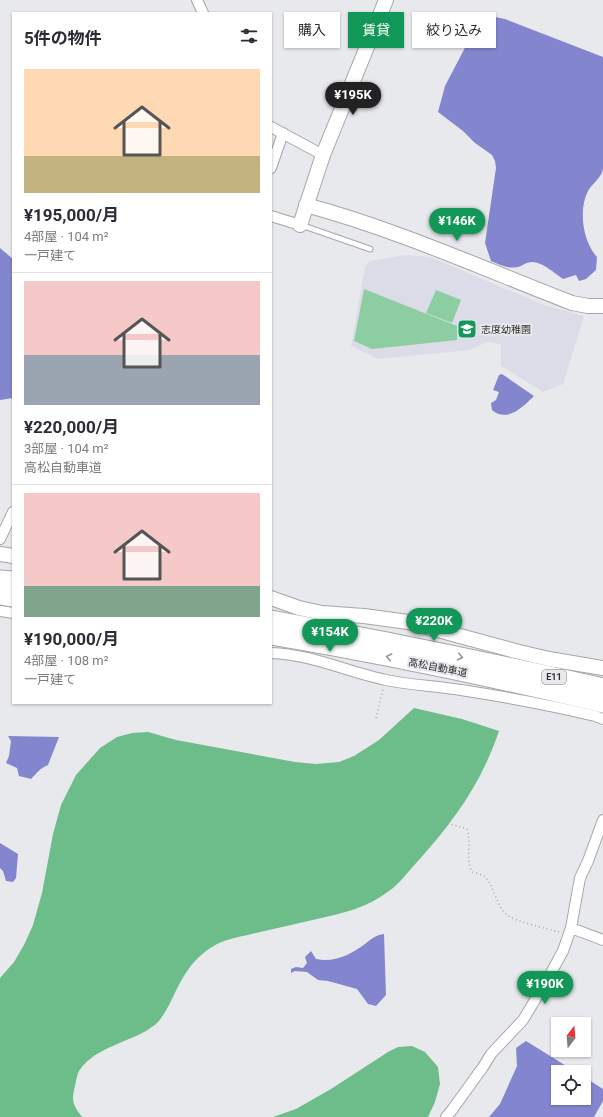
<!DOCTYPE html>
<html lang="ja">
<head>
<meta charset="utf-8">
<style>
  :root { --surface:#fff; --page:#f7f7f7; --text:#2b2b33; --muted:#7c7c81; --line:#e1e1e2; --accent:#119757 }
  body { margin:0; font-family:Roboto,"Noto Sans JP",sans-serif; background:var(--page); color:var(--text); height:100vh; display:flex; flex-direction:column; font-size:15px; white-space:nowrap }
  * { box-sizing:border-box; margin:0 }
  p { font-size:13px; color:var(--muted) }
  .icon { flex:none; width:22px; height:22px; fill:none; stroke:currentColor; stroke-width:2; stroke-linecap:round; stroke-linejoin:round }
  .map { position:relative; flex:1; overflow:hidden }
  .drawer { position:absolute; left:12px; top:12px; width:260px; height:692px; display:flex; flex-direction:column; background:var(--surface); border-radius:0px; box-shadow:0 1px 3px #0004 }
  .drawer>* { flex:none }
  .hud { position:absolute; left:284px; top:12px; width:259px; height:36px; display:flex; gap:8px }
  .needle { width:26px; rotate:16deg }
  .tools { position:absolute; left:551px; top:1017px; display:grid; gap:8px }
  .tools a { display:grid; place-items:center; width:40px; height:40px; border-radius:0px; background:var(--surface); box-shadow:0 1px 3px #0004; font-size:20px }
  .price { position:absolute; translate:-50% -34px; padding:0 9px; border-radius:14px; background:var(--accent); color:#fff; font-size:13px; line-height:26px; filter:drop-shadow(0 1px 2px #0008) }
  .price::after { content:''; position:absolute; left:50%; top:24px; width:12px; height:9px; margin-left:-6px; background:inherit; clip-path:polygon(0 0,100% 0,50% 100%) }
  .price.current { background:#222; color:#fff }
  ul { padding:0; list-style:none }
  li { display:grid; align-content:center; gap:8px; height:212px; padding:0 12px }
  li+li { border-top:1px solid var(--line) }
  li span { display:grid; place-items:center; height:124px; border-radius:0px; color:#555 }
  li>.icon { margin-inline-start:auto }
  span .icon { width:72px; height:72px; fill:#fffc; stroke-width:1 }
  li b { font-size:17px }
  h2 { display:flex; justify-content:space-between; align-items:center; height:48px; padding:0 12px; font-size:17px }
  .chip { padding:0 14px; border-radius:0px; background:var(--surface); box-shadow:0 1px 3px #0004; font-size:14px; line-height:36px }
  .chip.current { background:var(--accent); color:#fff }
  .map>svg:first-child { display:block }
  .built { fill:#dbdce7 }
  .green { fill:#8dcda2 }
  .forest { fill:#6dbd8a }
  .water { fill:#8386cf }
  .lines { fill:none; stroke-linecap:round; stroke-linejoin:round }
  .lane-casing { stroke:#a5a6a9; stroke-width:7 }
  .street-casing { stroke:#a5a6a9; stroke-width:12 }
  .secondary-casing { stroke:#a5a6a9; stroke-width:16 }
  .highway-casing { stroke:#a5a6a9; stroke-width:21 }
  .path { stroke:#a5a6a8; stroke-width:1.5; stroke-dasharray:1 3; stroke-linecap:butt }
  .lane { stroke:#fff; stroke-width:5 }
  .street { stroke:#fff; stroke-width:10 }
  .secondary { stroke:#fff; stroke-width:14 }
  .highway { stroke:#fff; stroke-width:19 }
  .oneway { stroke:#979798 }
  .labels { text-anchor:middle; stroke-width:4; stroke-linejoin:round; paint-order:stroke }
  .shield { fill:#e8e9ec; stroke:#666768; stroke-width:1 }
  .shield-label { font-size:9px; font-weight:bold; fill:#2f2f30 }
  .poi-label { font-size:10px; fill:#2f2f30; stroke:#e8e9ec; text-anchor:start }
  .street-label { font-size:10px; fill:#2f2f30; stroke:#e8e9ec }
</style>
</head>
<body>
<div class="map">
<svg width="603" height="1117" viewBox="0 0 603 1117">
  <rect width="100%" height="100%" fill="#e8e9ec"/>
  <path class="built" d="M 405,255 L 430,257 L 544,305 L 584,316 L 563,384 L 543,392 L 501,366 L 501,344 L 487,342 L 470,350 L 378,359 L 351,346 L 365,267 L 370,261 Z"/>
  <path class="green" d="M 364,289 L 457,326 L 457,340 L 372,349 L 354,341 Z
    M 436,290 L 461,300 L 452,323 L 426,313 Z"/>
  <path class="forest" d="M 414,708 L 462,719 L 499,731 C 481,784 454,821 417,862 C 408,872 399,884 389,891 C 367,908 343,913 317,919 C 297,924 276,928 256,933 C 244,936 229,938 217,944 C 194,957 185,972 174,995 C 169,1005 164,1016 156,1024 C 133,1043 96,1045 79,1071 C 77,1075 76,1081 75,1086 C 71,1101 73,1105 82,1117 L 0,1117 L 0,978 L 14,962 L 24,945 L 33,925 L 42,893 L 53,834 L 61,805 L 76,775 L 100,748 L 117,737 L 132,733 L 148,732 L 176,740 L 295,762 L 316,764 L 339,762 L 354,756 L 379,740 Z
    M 412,1046 L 425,1052 L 438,1067 L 440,1084 L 435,1102 L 428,1117 L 273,1117 L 296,1109 L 331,1089 L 388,1052 L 398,1047 Z"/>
  <path class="water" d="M 485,15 L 505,19 L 603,57 C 603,94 603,131 603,168 C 603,176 592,184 588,191 C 578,210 583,242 597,257 L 596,270 L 586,279 L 579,281 L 576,275 L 563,279 C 554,273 544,263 533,262 C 526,262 524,265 518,267 C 508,269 500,265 491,261 L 485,243 L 496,168 L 495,161 L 492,155 L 475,143 L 463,131 L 438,112 L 445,86 L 481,17 Z
    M 0,248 L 13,259 L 13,398 L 0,400 Z
    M 502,374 L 534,396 C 523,407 507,423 492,410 L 491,403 L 496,400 L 499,392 L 493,390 L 499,375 Z
    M 8,736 L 59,737 L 48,765 C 39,769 38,772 31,779 L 19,776 L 17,768 L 6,763 L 9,756 L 11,741 Z
    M 0,843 L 18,854 L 16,878 L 13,882 L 6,881 L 3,871 L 0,868 Z
    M 384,934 L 386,995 L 376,1006 L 368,1004 L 357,989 L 328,981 L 318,980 L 307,972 L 295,971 L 291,973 L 291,969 L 296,967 L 303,968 L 307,963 L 305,957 L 311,951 L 316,959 C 334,963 350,955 365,944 C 371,939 376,935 384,934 Z
    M 526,1041 L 576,1072 L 558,1072 L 558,1098 L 584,1098 L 584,1077 L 603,1089 L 603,1101 L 594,1117 L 489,1117 L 500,1104 L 517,1066 L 516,1048 Z"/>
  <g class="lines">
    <g class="lane-casing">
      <path id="lane" d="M 301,225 L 370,249"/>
    </g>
    <g class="street-casing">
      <path id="street" d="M 197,0 L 203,13
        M 271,127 L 323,155
        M 271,168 L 283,133
        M 271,216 L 300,225
        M 0,539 L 13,512
        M 0,611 L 13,613
        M 271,653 C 310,654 348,672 386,680 C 410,685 436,686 461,690 C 506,697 550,705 595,716 L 603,719
        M 571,928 L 603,940
        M 446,1117 L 452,1110 L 483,1067 L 491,1054 L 523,1020 L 547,980 L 563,951 L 571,928 L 580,878 L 588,861 L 603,820"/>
    </g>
    <g class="secondary-casing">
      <path id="secondary" d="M 306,205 C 398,230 484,269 572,303 L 588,306 L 603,306
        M 300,225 L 323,155 L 386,0
        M 0,554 L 13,556
        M 271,598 L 299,608 L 322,613 L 364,616 L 408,622 L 519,652 L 549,659 L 603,668"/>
    </g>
    <g class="highway-casing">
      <path id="highway" d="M 0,580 L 13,581
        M 0,595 L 13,597
        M 271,620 C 382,640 493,663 603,688
        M 271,635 C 382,654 493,677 603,703"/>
    </g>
    <path class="path" d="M 376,718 L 383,689
      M 444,822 L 467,829 C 472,843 465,859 472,872 C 475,873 481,874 484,876 C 493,883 496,905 506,914 C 515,922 546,928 559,932"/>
    <use href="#lane" class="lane"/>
    <use href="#street" class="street"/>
    <use href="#secondary" class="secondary"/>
    <use href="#highway" class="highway"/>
  </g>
  <defs><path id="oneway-chevron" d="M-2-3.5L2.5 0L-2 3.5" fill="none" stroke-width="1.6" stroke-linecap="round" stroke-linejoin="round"/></defs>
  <g class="oneway">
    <use href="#oneway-chevron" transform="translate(389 657) rotate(-169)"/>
    <use href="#oneway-chevron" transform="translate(460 657) rotate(12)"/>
  </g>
  <defs>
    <g id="school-square" transform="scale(1)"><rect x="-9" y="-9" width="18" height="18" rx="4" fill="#119757" stroke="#e8e9ec"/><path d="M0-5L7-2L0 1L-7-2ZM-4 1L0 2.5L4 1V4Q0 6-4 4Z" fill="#fff"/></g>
  </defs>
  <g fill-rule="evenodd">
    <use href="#school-square" x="467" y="329"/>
  </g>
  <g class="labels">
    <rect class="shield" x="542" y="670" width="24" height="14" rx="3"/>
    <g class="shield-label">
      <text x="554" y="680">E11</text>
    </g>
    <g class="poi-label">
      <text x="481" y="333">志度幼稚園</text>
    </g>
    <g class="street-label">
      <text transform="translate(438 667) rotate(11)" y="4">高松自動車道</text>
    </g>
  </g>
</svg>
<div class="tools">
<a><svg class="needle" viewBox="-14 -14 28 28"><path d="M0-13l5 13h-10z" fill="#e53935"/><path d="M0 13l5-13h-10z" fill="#7c7c81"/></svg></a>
<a><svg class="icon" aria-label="locate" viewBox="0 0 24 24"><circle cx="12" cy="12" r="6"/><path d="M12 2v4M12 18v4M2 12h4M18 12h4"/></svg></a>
</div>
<b class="price current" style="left:353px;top:116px">¥195K</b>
<b class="price" style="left:457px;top:242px">¥146K</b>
<b class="price" style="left:434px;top:642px">¥220K</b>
<b class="price" style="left:330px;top:653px">¥154K</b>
<b class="price" style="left:545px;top:1005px">¥190K</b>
<div class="hud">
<a class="chip">購入</a>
<a class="chip current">賃貸</a>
<a class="chip">絞り込み</a>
</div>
<section class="drawer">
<h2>5件の物件<svg class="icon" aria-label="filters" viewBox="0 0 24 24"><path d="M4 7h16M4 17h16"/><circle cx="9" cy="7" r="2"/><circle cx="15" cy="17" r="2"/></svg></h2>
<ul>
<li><span style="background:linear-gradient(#ffd9b3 70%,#c2b280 0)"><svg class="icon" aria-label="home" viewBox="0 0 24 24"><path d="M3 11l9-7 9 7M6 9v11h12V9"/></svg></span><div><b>¥195,000/月</b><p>4部屋 · 104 m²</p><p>一戸建て</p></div></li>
<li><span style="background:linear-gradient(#f6c9c9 60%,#9aa5b1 0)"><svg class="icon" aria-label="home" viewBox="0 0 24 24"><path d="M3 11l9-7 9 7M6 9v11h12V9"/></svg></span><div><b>¥220,000/月</b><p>3部屋 · 104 m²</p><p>高松自動車道</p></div></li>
<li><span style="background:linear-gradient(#f6c9c9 75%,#7fa58c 0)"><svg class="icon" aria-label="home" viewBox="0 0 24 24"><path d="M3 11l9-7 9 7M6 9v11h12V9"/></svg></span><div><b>¥190,000/月</b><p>4部屋 · 108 m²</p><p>一戸建て</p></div></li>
</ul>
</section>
</div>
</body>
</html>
